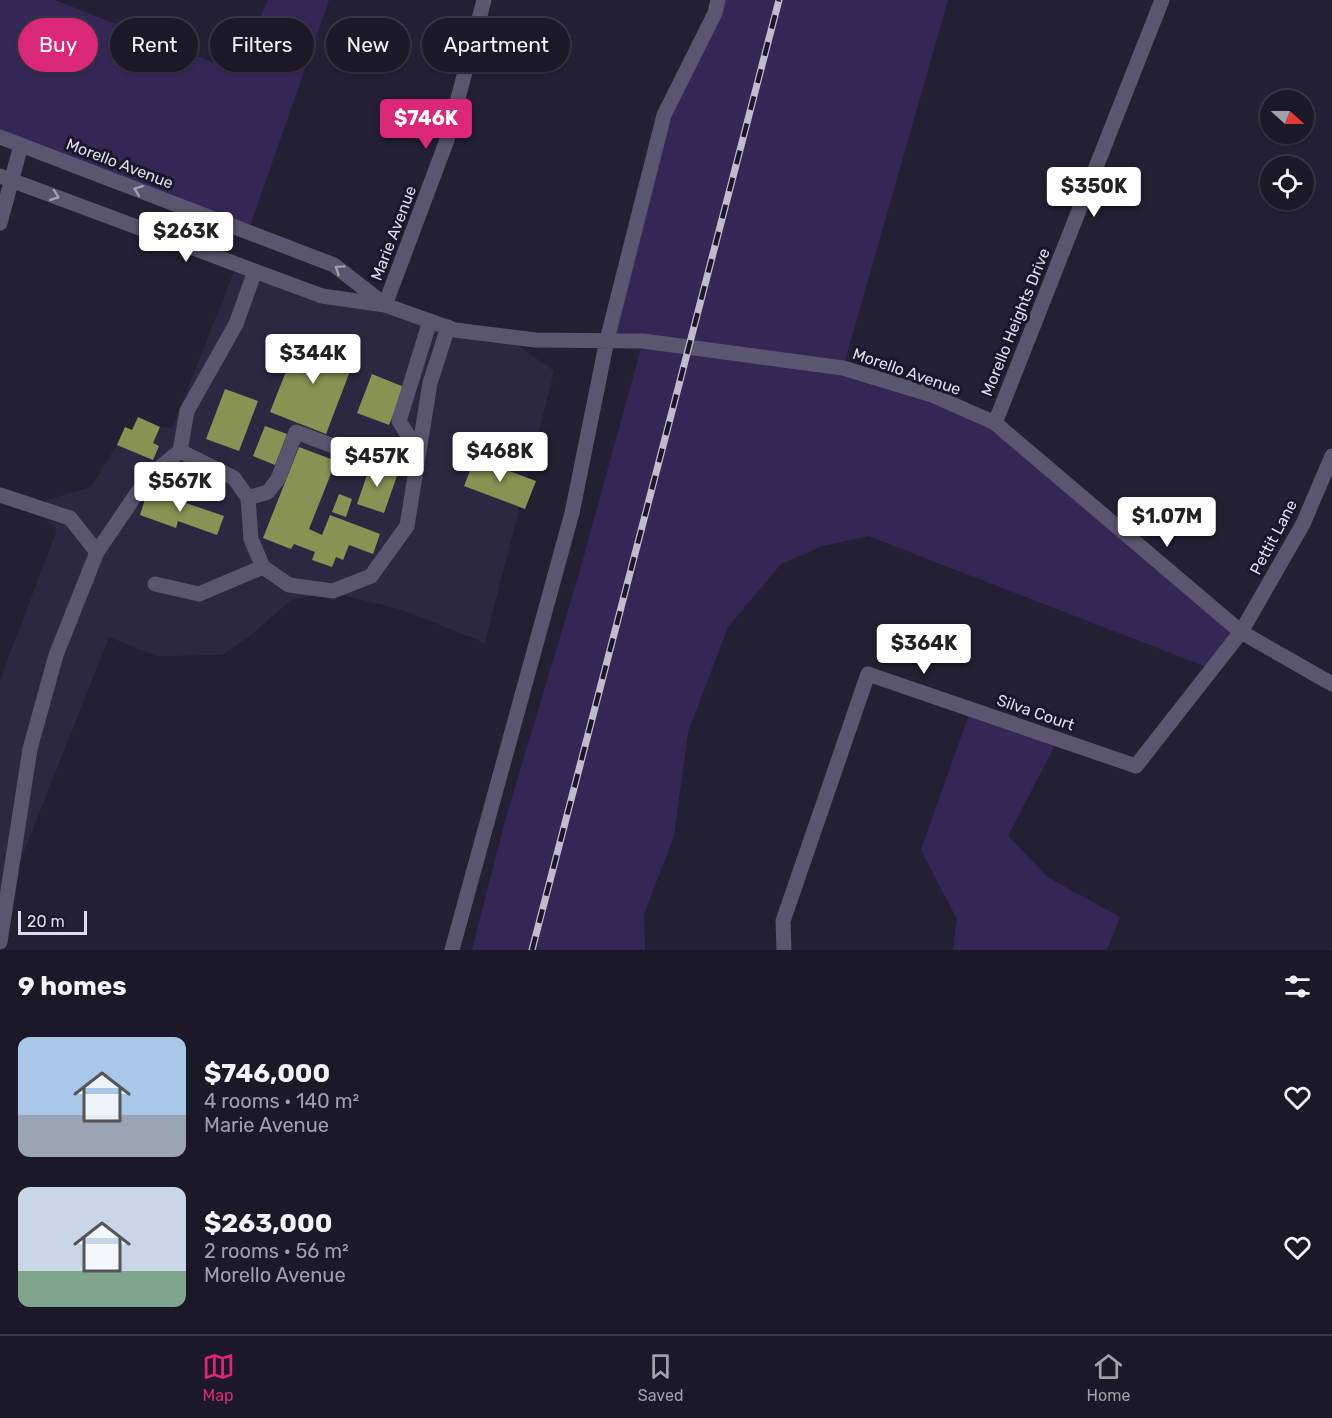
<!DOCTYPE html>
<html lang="en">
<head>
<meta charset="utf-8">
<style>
  :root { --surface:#1b1827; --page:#282533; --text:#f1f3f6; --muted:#a0a0a7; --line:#393744; --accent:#db2777 }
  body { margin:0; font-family:Rubik,sans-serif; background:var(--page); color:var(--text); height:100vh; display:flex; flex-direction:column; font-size:22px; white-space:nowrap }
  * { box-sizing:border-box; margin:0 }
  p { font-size:20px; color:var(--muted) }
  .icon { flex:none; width:33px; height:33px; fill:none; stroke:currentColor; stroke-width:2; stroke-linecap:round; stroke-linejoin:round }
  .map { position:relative; height:950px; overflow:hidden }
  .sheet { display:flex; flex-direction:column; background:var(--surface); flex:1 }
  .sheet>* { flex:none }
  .banner { position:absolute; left:18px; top:18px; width:600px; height:54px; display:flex; gap:12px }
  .needle { width:39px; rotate:111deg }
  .buttons { position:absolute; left:1260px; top:90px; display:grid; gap:12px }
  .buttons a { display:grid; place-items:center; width:54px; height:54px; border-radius:50%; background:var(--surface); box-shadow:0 2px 4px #0004,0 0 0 2px var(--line); font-size:30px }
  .scale { position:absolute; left:18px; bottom:15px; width:69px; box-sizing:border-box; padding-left:6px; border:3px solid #dfddea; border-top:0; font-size:16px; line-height:21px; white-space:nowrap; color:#dfddea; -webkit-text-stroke:4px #1b172a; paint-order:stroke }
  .price { position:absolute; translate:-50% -51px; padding:0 14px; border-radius:6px; background:#fff; color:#222; font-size:20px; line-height:39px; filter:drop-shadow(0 2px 3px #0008) }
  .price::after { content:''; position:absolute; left:50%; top:36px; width:18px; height:14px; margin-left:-9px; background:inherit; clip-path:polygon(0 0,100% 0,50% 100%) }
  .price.on { background:var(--accent); color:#fff }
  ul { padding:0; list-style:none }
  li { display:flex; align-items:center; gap:18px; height:150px; padding:0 18px }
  li span { display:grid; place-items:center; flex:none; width:168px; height:120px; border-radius:12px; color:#555 }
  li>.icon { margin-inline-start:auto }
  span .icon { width:72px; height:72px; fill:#fffc; stroke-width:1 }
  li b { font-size:26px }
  h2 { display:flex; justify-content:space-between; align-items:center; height:72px; padding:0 18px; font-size:26px }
  .pill { padding:0 21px; border-radius:27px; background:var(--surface); box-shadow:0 2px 4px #0004,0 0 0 2px var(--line); font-size:21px; line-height:54px }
  .pill.on { background:var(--accent); color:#fff }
  .dock { display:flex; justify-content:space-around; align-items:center; height:84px; border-top:2px solid var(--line); background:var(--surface); font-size:16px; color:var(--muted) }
  .dock a { display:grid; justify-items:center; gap:3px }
  .dock .on { color:var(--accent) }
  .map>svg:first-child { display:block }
  .built { fill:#2d2842 }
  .green { fill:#332855 }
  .building { fill:#889353 }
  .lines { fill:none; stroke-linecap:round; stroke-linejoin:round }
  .minor { stroke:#5b566f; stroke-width:15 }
  .rail-casing { stroke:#bfbdcb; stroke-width:7 }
  .rail { stroke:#1b172a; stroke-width:4.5; stroke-dasharray:14; stroke-linecap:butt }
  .oneway { stroke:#a4a0b3 }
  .labels { text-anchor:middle; stroke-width:6; stroke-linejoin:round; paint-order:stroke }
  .street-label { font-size:16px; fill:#dfddea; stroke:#1b172a }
</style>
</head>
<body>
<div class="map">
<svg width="1332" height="950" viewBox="0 0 1332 950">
  <rect width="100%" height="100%" fill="#242034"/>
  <path class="built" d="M 237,264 L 322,296 L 505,336 L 554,371 L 485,643 L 402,610 L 331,592 L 291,600 L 250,636 L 222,655 L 156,656 L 109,637 L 8,892 L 0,888 L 0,680 L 57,530 L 42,516 L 47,500 L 91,487 L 117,445 L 125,427 L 132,430 L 138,417 L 160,427 L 172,428 Z"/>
  <path class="green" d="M 0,0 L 55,0 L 237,72 L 268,0 L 329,0 L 248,232 L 0,137 Z
    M 718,0 L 948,0 L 843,368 L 995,423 L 1241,632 L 1212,669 L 868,536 L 823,546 L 781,564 L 728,627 L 688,732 L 674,836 L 644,914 L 645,950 L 472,950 L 505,821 L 579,574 L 643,341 L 607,340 L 664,115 Z
    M 971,709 L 1058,739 L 1008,836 L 1049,878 L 1120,917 L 1107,950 L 953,950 L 957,919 L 921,850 Z"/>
  <path class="building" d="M 300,336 L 355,358 L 326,434 L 270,412 Z
    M 372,374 L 404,387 L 389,425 L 357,413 Z
    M 225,389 L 258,401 L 239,451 L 206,439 Z
    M 138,417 L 160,427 L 153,443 L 159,446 L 153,460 L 117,445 L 125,427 L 132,430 Z
    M 265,426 L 287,434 L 275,465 L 253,456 Z
    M 299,447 L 336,461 L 309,529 L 322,535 L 330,515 L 380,534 L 373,554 L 349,545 L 343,560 L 336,557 L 332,567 L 312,560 L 315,552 L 294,544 L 291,549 L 263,538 Z
    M 475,458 L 536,481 L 525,509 L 464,486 Z
    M 371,463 L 398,473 L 384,513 L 357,504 Z
    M 148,490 L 224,516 L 217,535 L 178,521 L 176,528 L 140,515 Z
    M 339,494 L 352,499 L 346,517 L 332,512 Z"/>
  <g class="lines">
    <path class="minor" d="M 0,137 L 334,265 L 385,305
      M 0,176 L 322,296 L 385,305 L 455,330 L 535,340 L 643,341 L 843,368 L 932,395 L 995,423 L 1241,632 L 1332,684
      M 0,223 L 21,145
      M 385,305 L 447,140 L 484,0
      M 995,423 L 1162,0
      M 180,451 L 234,478 L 248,498 L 251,539 L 263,567 L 289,585 L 333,591 L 371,576 L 407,526 L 430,383 L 448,327
      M 419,453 L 399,421 L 430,321
      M 0,495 L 70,518 L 97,552
      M 248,498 L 268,492 L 278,479 L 296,432 L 344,450 L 419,453
      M 155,584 L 199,594 L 263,567
      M 0,942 L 30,749 L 56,655 L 97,552 L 148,477 L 180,451 L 187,411 L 236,324 L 255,271
      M 452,950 L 572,513 L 607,340 L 664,115 L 715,13 L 718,0
      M 784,950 L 783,921 L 868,674 L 1136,766 L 1241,632 L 1303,524 L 1332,456"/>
    <g class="rail-casing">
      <path id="rail" d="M 532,950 L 779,0"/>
    </g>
    <use href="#rail" class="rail"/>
  </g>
  <defs><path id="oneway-chevron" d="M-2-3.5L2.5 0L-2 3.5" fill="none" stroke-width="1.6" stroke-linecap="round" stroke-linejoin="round" transform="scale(1.5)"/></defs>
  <g class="oneway">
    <use href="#oneway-chevron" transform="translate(138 190) rotate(-159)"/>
    <use href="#oneway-chevron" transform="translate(55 196) rotate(20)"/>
    <use href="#oneway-chevron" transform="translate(339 269) rotate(-145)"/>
  </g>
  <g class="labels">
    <g class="street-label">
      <text transform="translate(120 163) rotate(21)" y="6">Morello Avenue</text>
      <text transform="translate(393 233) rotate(-69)" y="6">Marie Avenue</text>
      <text transform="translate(1015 322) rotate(-68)" y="6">Morello Heights Drive</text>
      <text transform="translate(907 371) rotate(19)" y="6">Morello Avenue</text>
      <text transform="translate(1273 537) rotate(-62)" y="6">Pettit Lane</text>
      <text transform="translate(1036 712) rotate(19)" y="6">Silva Court</text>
    </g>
  </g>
</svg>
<div class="buttons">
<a><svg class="needle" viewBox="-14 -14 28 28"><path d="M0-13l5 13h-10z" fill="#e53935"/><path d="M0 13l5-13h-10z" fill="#a0a0a7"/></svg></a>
<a><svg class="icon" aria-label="locate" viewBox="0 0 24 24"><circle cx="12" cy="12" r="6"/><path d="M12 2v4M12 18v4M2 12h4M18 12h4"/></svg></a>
</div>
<div class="scale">20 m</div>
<b class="price on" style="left:426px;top:150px">$746K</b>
<b class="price" style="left:1094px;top:218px">$350K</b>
<b class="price" style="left:186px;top:263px">$263K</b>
<b class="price" style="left:313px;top:385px">$344K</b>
<b class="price" style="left:500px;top:483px">$468K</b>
<b class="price" style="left:377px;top:488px">$457K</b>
<b class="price" style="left:180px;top:513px">$567K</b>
<b class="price" style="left:1167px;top:548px">$1.07M</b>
<b class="price" style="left:924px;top:675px">$364K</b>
<div class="banner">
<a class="pill on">Buy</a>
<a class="pill">Rent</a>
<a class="pill">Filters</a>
<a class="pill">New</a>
<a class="pill">Apartment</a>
</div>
</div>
<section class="sheet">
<h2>9 homes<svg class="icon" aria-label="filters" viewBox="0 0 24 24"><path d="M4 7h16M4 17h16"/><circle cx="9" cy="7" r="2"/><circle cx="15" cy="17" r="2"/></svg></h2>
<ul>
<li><span style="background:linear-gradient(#a9c7e8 65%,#9aa5b1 0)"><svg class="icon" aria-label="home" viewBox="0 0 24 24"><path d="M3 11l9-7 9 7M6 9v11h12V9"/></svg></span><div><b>$746,000</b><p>4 rooms · 140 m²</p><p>Marie Avenue</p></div><svg class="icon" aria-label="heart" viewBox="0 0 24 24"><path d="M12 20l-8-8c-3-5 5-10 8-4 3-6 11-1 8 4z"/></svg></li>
<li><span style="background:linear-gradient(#c9d6e8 70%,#7fa58c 0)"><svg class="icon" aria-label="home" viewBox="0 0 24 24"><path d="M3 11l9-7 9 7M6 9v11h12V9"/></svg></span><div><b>$263,000</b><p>2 rooms · 56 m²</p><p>Morello Avenue</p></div><svg class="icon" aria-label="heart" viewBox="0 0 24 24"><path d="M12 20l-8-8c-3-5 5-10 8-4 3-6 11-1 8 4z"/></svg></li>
</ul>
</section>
<nav class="dock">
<a class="on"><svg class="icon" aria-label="map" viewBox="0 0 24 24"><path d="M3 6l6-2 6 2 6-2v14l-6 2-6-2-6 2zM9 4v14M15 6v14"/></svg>Map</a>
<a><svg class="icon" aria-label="saved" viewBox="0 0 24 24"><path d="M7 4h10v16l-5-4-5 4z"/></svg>Saved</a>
<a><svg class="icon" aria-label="home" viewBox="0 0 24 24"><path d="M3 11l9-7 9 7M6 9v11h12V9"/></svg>Home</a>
</nav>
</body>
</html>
